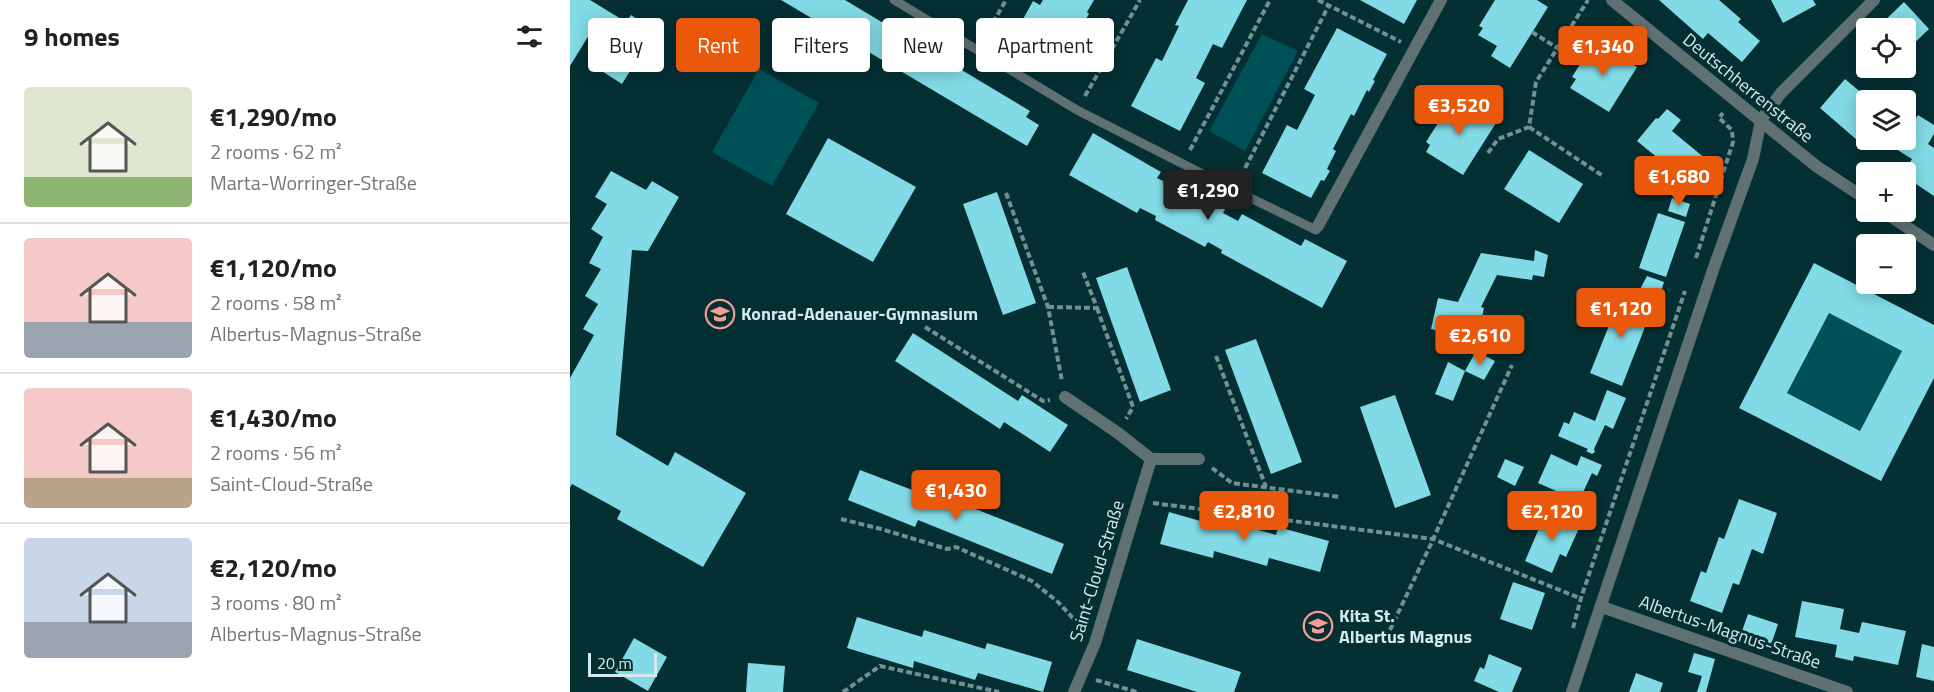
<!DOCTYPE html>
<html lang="en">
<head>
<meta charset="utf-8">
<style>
  :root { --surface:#fff; --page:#f6f6f6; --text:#222; --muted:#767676; --line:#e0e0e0; --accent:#ea580c }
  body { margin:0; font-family:"Titillium Web",sans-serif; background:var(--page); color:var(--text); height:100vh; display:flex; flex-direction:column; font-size:22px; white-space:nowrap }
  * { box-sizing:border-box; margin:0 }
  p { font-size:20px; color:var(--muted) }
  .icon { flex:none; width:33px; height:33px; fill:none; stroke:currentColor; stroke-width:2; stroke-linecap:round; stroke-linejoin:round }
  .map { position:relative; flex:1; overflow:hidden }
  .panel { display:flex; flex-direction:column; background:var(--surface); width:570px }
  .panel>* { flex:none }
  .hud { position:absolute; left:18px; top:18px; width:570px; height:54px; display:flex; gap:12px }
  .fabs { position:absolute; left:1286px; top:18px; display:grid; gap:12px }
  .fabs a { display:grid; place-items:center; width:60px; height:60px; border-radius:6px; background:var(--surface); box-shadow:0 3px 15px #0003; font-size:30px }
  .scale { position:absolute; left:18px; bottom:15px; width:69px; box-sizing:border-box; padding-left:6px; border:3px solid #d5eaed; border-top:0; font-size:16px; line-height:21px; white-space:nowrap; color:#d5eaed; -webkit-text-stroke:4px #042f33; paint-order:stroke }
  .price { position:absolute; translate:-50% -51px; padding:0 14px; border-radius:6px; background:var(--accent); color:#fff; font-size:20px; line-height:39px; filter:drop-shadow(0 2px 3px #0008) }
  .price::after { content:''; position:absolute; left:50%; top:36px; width:18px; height:14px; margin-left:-9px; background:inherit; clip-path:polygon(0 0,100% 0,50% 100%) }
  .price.active { background:#222; color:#fff }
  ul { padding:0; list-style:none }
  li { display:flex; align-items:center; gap:18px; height:150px; padding:0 24px }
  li+li { border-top:2px solid var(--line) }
  li span { display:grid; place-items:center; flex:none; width:168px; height:120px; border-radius:6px; color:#555 }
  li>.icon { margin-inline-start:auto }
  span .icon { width:72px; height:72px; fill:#fffc; stroke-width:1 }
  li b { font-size:26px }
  h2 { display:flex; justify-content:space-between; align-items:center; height:72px; padding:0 24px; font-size:26px }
  .chip { padding:0 21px; border-radius:6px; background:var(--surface); box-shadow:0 3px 15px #0003; font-size:21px; line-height:54px }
  .chip.active { background:var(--accent); color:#fff }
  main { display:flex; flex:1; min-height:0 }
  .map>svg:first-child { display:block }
  .green { fill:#005057 }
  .building { fill:#81dae5; fill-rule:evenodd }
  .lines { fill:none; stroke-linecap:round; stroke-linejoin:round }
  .path { stroke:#719194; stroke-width:4; stroke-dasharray:6 3; stroke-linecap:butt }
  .service { stroke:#607173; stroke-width:9 }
  .minor { stroke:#607173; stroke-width:12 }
  .tertiary { stroke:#607173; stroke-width:12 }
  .labels { text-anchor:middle; stroke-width:6; stroke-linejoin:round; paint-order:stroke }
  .street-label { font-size:18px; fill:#d5eaed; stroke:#042f33 }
  .poi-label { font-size:18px; font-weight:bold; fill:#d5eaed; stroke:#042f33; text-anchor:start }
</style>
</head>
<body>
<main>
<section class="panel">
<h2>9 homes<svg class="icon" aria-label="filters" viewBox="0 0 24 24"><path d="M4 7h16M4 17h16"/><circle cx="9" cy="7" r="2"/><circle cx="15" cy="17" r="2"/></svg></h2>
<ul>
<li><span style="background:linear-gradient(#dfe7d0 75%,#8fb573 0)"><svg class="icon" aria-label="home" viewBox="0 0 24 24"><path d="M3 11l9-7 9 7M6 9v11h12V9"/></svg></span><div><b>€1,290/mo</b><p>2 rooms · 62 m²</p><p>Marta-Worringer-Straße</p></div></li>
<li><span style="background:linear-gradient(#f6c9c9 70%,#9aa5b1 0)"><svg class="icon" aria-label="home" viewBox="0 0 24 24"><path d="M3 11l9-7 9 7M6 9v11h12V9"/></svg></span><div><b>€1,120/mo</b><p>2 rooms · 58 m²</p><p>Albertus-Magnus-Straße</p></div></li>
<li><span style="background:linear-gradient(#f6c9c9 75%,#b9a48a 0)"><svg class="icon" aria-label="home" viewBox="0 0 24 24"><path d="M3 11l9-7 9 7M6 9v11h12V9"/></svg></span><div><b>€1,430/mo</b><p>2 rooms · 56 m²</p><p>Saint-Cloud-Straße</p></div></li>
<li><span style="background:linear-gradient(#c9d6e8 70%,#9aa5b1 0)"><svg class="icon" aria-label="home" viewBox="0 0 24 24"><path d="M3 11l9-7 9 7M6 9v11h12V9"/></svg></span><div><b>€2,120/mo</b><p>3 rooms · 80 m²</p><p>Albertus-Magnus-Straße</p></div></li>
</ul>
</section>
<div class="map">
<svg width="1364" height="692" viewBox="0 0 1364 692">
  <rect width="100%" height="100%" fill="#042f33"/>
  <path class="green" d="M 692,34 L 728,51 L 675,151 L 639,131 Z
    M 189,69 L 249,103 L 202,186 L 142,152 Z
    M 1259,313 L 1332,351 L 1290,431 L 1217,393 Z"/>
  <path class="building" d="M 0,0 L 20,0 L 56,22 L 61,15 L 85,31 L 52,84 L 27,68 L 39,48 L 19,35 L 0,66 Z
    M 211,0 L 275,0 L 460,111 L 456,117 L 469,125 L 457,146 Z
    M 473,0 L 524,0 L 517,12 L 519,14 L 484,72 L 444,48 L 453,33 L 447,30 L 463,1 L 470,5 Z
    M 618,0 L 677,0 L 652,48 L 643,44 L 626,78 L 635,83 L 610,131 L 561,106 L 586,58 L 592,61 L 609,26 L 605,25 Z
    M 790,0 L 847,0 L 834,24 Z
    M 925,0 L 967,0 L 978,7 L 940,68 L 921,56 L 927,46 L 908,35 L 913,28 L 909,26 Z
    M 1089,0 L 1149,0 L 1171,19 L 1168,22 L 1190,41 L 1172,62 L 1138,33 L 1133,39 Z
    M 1201,0 L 1243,0 L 1246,5 L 1213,23 Z
    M 1334,2 L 1359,29 L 1335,52 L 1335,28 L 1307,28 Z
    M 767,28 L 817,54 L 803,80 L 805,81 L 799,92 L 797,90 L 784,116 L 781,114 L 763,149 L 766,151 L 757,169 L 760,171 L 754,181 L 751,180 L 741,198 L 692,173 L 717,125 L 727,130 L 745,95 L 734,89 Z
    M 1029,43 L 1067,67 L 1039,112 L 1000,88 L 1006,79 L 1002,77 L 1019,50 L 1023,52 Z
    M 1275,79 L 1300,100 L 1296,100 L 1296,140 L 1302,140 L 1295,147 L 1250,108 Z
    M 889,99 L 926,123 L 893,175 L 856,152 L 860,145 L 856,142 L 880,104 L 884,106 Z
    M 1097,109 L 1111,120 L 1102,131 L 1136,159 L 1117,182 L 1067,141 L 1086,118 L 1088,119 Z
    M 1348,115 L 1364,125 L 1364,134 L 1358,144 L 1364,148 L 1364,196 L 1340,180 L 1342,176 L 1335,171 L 1342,159 L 1326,149 L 1332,140 L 1335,140 L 1335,136 Z
    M 523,133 L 591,172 L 587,178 L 603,186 L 607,177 L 658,204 L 653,213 L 668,221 L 672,214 L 731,246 L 735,239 L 777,261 L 752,308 L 651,253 L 652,250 L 638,242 L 635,247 L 585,220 L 586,216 L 570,208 L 567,213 L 499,175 Z
    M 258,138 L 346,187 L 303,262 L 216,214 Z
    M 959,150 L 1013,184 L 989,223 L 934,189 Z
    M 41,171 L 76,190 L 82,181 L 109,197 L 78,251 L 62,250 L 46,435 L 98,466 L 105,452 L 176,493 L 133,567 L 47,519 L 51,511 L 2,484 L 0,487 L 0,378 L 24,335 L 13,329 L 28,304 L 15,296 L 31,269 L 19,263 L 33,237 L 21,229 L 37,204 L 25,197 Z
    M 427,192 L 466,303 L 433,315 L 393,204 Z
    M 1102,198 L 1120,204 L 1116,217 L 1098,211 Z
    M 1088,213 L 1115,222 L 1096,277 L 1069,268 Z
    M 965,250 L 978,255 L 974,277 L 963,275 L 962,280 L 927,275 L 911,307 L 914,308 L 907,340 L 861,329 L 868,298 L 888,302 L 911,253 L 964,261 Z
    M 1244,263 L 1364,325 L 1364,378 L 1311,481 L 1169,408 ZM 1259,313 L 1332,351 L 1290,431 L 1217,393 Z
    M 557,267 L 601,390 L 570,402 L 526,278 Z
    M 1077,276 L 1094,282 L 1088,302 L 1067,295 Z
    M 1041,293 L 1082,309 L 1052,386 L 1020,373 L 1044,313 L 1035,309 Z
    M 343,333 L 448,401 L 452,395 L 498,425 L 480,452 L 434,422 L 430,429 L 325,361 Z
    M 686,339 L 732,462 L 701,474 L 655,350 Z
    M 906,351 L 925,361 L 914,380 L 895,371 Z
    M 878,362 L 895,371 L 883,401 L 865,394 Z
    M 1037,390 L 1056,398 L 1043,429 L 1035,425 L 1024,449 L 1025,452 L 1022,454 L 1016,451 L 1018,449 L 988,436 L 994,422 L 999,424 L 1004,412 L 1025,421 Z
    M 825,395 L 861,495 L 825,508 L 790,407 Z
    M 981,454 L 1007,466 L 1011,456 L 1032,465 L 1027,476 L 1022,473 L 1009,501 L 968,483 Z
    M 935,459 L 954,467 L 945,486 L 927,477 Z
    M 290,470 L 358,496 L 360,491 L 494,544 L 482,574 L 348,520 L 345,527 L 278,500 Z
    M 1169,499 L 1207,513 L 1193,554 L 1182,549 L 1169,585 L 1163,583 L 1152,613 L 1120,601 L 1131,571 L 1136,573 L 1149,537 L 1154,539 Z
    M 599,512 L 651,527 L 653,520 L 706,535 L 708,527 L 759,541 L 750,572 L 699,558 L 697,566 L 644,551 L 643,558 L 590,544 Z
    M 976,512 L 1010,526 L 996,557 L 990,554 L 982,573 L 955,561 Z
    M 943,582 L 975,593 L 962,630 L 930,619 Z
    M 1232,601 L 1274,609 L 1270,629 L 1289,633 L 1292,622 L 1336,631 L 1328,665 L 1284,656 L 1283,661 L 1265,657 L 1267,645 L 1225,637 Z
    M 1178,614 L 1208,624 L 1201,645 L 1171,634 Z
    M 287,617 L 352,637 L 354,630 L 415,649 L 417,643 L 482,662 L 473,692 L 408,673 L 405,680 L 344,661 L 343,668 L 277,648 Z
    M 64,638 L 97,657 L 78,691 L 45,672 Z
    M 567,639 L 671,672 L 664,692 L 627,692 L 557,670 Z
    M 1352,644 L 1364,647 L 1364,681 L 1346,677 Z
    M 1124,653 L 1145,659 L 1136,692 L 1127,692 L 1132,676 L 1118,672 Z
    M 919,654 L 952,668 L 942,692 L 929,692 L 904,681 L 910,667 L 914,669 Z
    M 178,663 L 215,666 L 213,692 L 176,692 Z
    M 1066,673 L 1093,683 L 1090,692 L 1059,692 Z"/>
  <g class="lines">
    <path class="path" d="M 748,0 L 831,42
      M 962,32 L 1011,63
      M 414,38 L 436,0
      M 515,96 L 570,0
      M 959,127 L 1033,176
      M 620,150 L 700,0
      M 918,153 L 928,139 L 959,127 L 966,82 L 1018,0
      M 671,176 L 759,5
      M 436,193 L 478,307 L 492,381
      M 1126,258 L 1163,142 L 1162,130 L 1149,118 L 1153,113
      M 478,307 L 527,308 L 513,272
      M 527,308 L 563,407 L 556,419
      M 355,327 L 473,401 L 480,400
      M 646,356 L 696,487
      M 642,468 L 662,483 L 770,497
      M 583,503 L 863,539 L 1012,599
      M 271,519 L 311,529 L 377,549 L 386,547 L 462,581 L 488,602 L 513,629
      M 1003,628 L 1011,598 L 1115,291
      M 820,630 L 861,544 L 942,365
      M 526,680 L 567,692
      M 273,692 L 310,666 L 429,692"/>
    <path class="service" d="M 324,0 L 507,110 L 664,190 L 746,230 L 748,226"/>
    <path class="minor" d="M 748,226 L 871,0
      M 495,397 L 548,433 L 581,459 L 525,643 L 504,692
      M 581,459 L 629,459
      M 1032,607 L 1277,692
      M 1002,692 L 1144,267 L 1183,159 L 1191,120 L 1211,93 L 1304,0"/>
    <path class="tertiary" d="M 1042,0 L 1246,166 L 1296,199
      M 1314,212 L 1364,245"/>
  </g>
  <defs>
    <g id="school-ring" transform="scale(1.5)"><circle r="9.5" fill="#042f33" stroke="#f59c93" stroke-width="1.5"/><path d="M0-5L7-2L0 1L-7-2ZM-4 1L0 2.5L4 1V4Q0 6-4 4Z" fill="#f59c93"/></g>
  </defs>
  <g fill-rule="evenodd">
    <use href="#school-ring" x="150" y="314"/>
    <use href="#school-ring" x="748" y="626"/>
  </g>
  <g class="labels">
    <g class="street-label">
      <text transform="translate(1178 88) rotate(39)" y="6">Deutschherrenstraße</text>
      <text transform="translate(527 571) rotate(-73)" y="6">Saint-Cloud-Straße</text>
      <text transform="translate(1160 632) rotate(19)" y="6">Albertus-Magnus-Straße</text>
    </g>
    <g class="poi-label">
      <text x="171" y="320">Konrad-Adenauer-Gymnasium</text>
      <text x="769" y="622">Kita St.<tspan x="769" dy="21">Albertus Magnus</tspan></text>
    </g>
  </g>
</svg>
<div class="fabs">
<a><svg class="icon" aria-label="locate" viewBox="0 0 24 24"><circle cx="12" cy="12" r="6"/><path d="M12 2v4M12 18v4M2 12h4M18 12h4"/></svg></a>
<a><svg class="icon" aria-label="layers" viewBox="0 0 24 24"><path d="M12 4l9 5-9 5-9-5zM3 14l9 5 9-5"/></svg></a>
<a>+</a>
<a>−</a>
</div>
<div class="scale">20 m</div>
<b class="price" style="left:1033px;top:77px">€1,340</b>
<b class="price" style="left:889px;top:136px">€3,520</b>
<b class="price" style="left:1109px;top:207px">€1,680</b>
<b class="price active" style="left:638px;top:221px">€1,290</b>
<b class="price" style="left:1051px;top:339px">€1,120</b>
<b class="price" style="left:910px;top:366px">€2,610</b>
<b class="price" style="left:386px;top:521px">€1,430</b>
<b class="price" style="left:674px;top:542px">€2,810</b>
<b class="price" style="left:982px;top:542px">€2,120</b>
<div class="hud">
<a class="chip">Buy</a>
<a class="chip active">Rent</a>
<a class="chip">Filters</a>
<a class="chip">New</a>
<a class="chip">Apartment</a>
</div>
</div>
</main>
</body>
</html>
